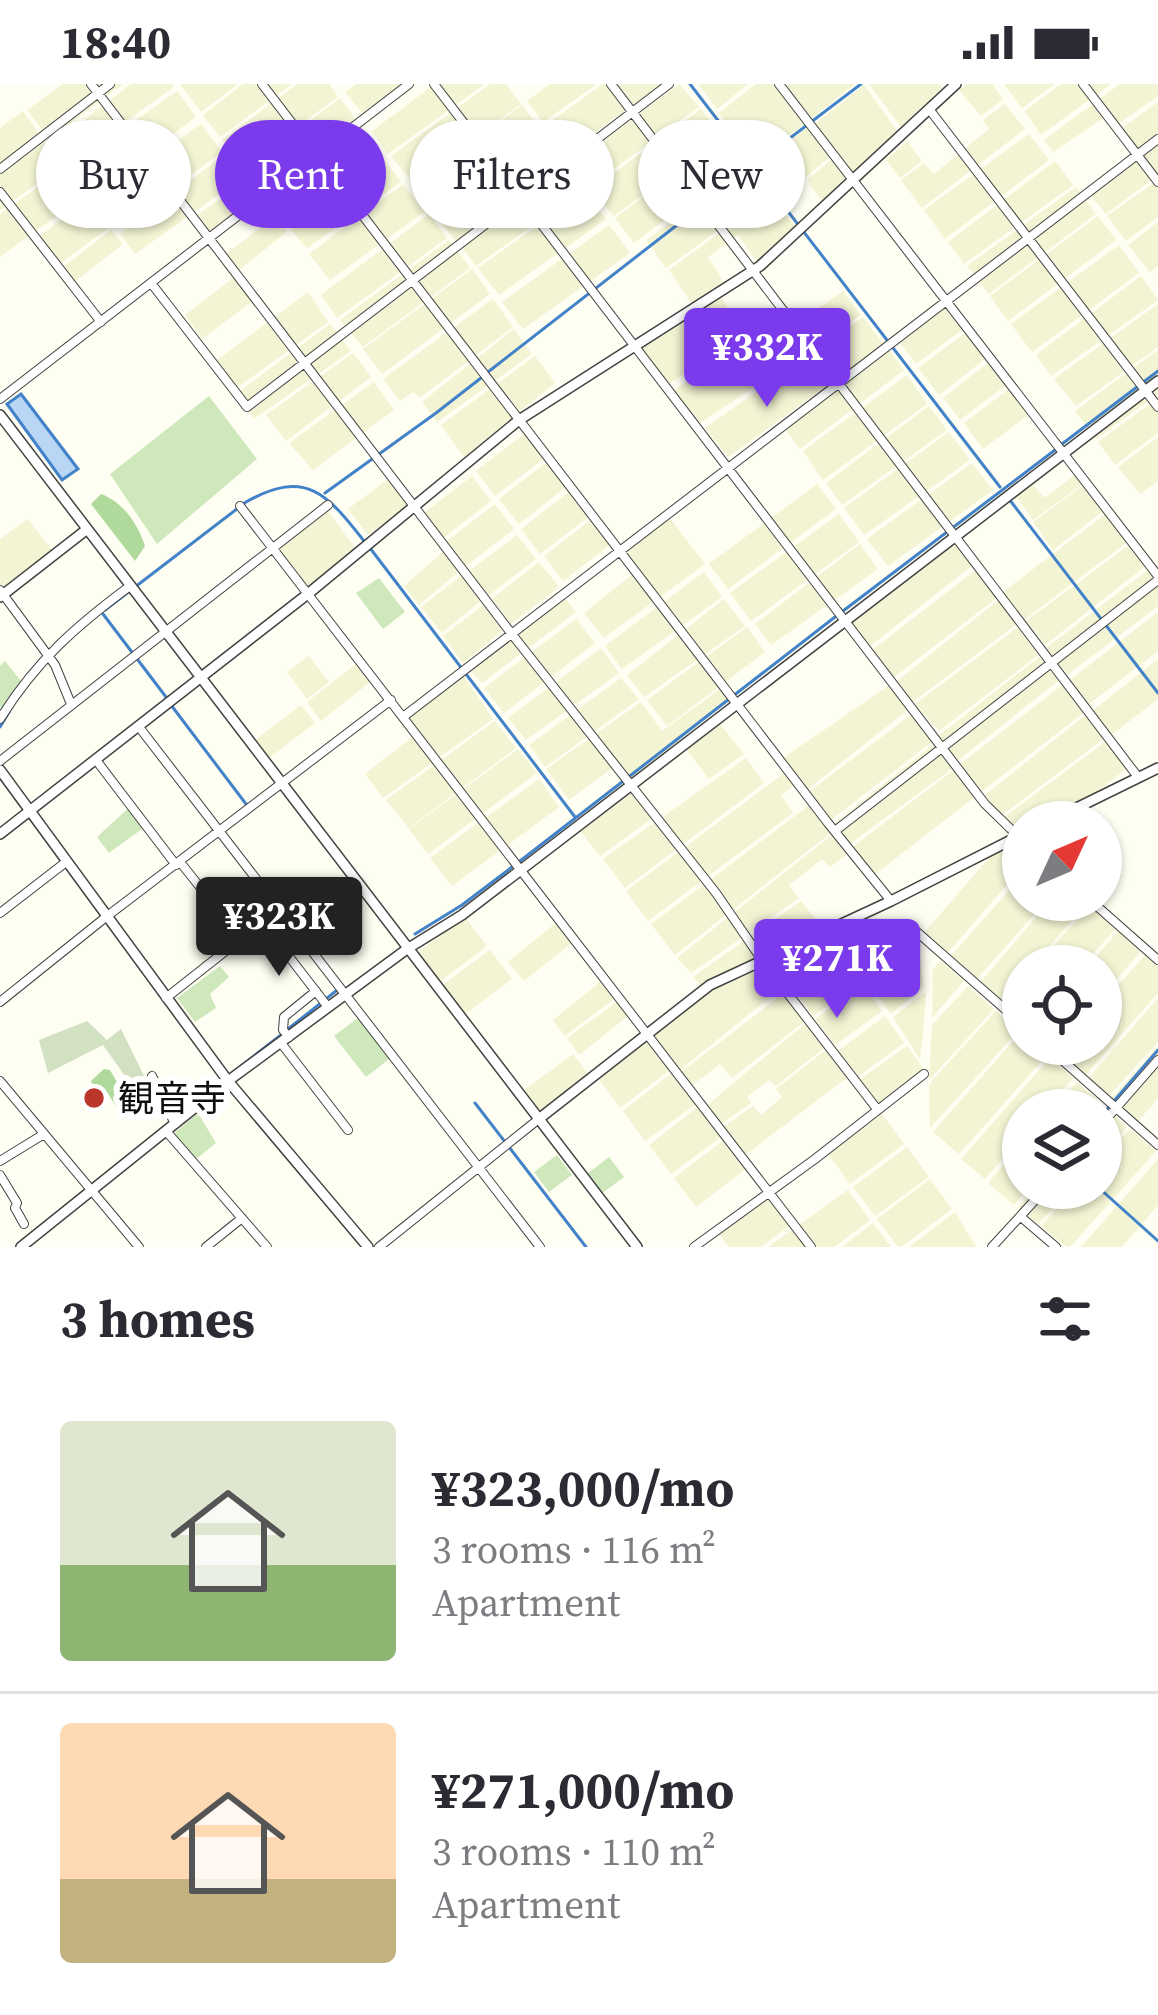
<!DOCTYPE html>
<html lang="en">
<head>
<meta charset="utf-8">
<style>
  :root { --surface:#fff; --page:#f7f7f7; --text:#2b2b33; --muted:#7c7c81; --line:#e1e1e2; --accent:#7c3aed }
  body { margin:0; font-family:"Source Serif 4","Noto Sans JP",serif; background:var(--page); color:var(--text); height:100vh; display:flex; flex-direction:column; font-size:45px; white-space:nowrap }
  * { box-sizing:border-box; margin:0 }
  p { font-size:39px; color:var(--muted) }
  .icon { flex:none; width:66px; height:66px; fill:none; stroke:currentColor; stroke-width:2; stroke-linecap:round; stroke-linejoin:round }
  .map { position:relative; height:1163px; overflow:hidden }
  .drawer { display:flex; flex-direction:column; background:var(--surface); flex:1 }
  .drawer>* { flex:none }
  .guide { position:absolute; left:36px; top:36px; width:1086px; height:108px; display:flex; gap:24px }
  .needle { width:78px; rotate:46deg }
  .controls { position:absolute; left:1002px; top:717px; display:grid; gap:24px }
  .controls a { display:grid; place-items:center; width:120px; height:120px; border-radius:50%; background:var(--surface); box-shadow:0 3px 9px #0004; font-size:60px }
  .price { position:absolute; translate:-50% -102px; padding:0 27px; border-radius:12px; background:var(--accent); color:#fff; font-size:39px; line-height:78px; filter:drop-shadow(0 3px 6px #0008) }
  .price::after { content:''; position:absolute; left:50%; top:72px; width:36px; height:27px; margin-left:-18px; background:inherit; clip-path:polygon(0 0,100% 0,50% 100%) }
  .price.selected { background:#222; color:#fff }
  ul { padding:0; list-style:none }
  li { display:flex; align-items:center; gap:36px; height:300px; padding:0 60px }
  li+li { border-top:3px solid var(--line) }
  li span { display:grid; place-items:center; flex:none; width:336px; height:240px; border-radius:12px; color:#555 }
  li>.icon { margin-inline-start:auto }
  span .icon { width:144px; height:144px; fill:#fffc; stroke-width:1 }
  li b { font-size:51px }
  h2 { display:flex; justify-content:space-between; align-items:center; height:144px; padding:0 60px; font-size:51px }
  .chip { padding:0 42px; border-radius:54px; background:var(--surface); box-shadow:0 3px 9px #0004; font-size:42px; line-height:108px }
  .chip.selected { background:var(--accent); color:#fff }
  .status { display:flex; justify-content:space-between; align-items:center; height:84px; padding:0 60px; background:var(--surface); direction:ltr }
  .status svg { height:33px; fill:currentColor }
  .map>svg:first-child { display:block }
  .farmland { fill:#f3f4d3 }
  .green { fill:#cee8bc }
  .forest { fill:#b0d99c }
  .cemetery { fill:#d3e1c3 }
  .water { fill:#b9d6f4; stroke:#4282c9; stroke-width:3 }
  .lines { fill:none; stroke-linecap:round; stroke-linejoin:round }
  .stream { stroke:#4282c9; stroke-width:3 }
  .minor-casing { stroke:#424242; stroke-width:10 }
  .tertiary-casing { stroke:#424242; stroke-width:12 }
  .minor { stroke:#fff; stroke-width:8 }
  .tertiary { stroke:#fff; stroke-width:9 }
  .poi-dot { fill:#bb372c; stroke:#fff; stroke-width:4.5 }
  .labels { text-anchor:middle; stroke-width:12; stroke-linejoin:round; paint-order:stroke }
  .poi-label { font-size:36px; fill:#0f0f0f; stroke:#fff; text-anchor:start }
</style>
</head>
<body>
<div class="status"><b>18:40</b><svg viewBox="0 0 49 12"><path d="M0 12V9h3v3zM5 12V6h3v6zM10 12V3h3v9zM15 12V0h3v12zM26 1h20v11H26zM47 4h2v5h-2z"/></svg></div>
<div class="map">
<svg width="1158" height="1163" viewBox="0 0 1158 1163">
  <rect width="100%" height="100%" fill="#fefef2"/>
  <path class="farmland" d="M 63,0 L 123,0 L 49,55 L 27,26 Z
    M 131,0 L 171,0 L 174,3 L 67,79 L 53,60 Z
    M 180,0 L 238,0 L 201,28 Z
    M 243,0 L 292,0 L 220,53 L 203,31 Z
    M 297,0 L 329,0 L 338,13 L 243,82 L 222,56 Z
    M 356,0 L 416,0 L 367,35 L 345,8 Z
    M 435,0 L 485,0 L 388,70 L 372,47 Z
    M 490,0 L 506,0 L 521,20 L 413,99 L 391,72 Z
    M 550,0 L 597,0 L 543,38 L 527,17 Z
    M 603,0 L 662,0 L 568,68 L 546,41 Z
    M 679,0 L 699,23 L 589,103 L 573,80 Z
    M 698,0 L 748,0 L 717,25 Z
    M 756,0 L 774,0 L 804,40 L 755,78 L 719,29 Z
    M 784,0 L 855,0 L 811,35 Z
    M 869,0 L 939,0 L 942,4 L 901,43 Z
    M 968,0 L 992,0 L 1003,15 L 981,32 L 959,6 Z
    M 1004,0 L 1055,0 L 1022,24 Z
    M 1061,0 L 1111,0 L 1041,51 L 1025,27 Z
    M 1120,0 L 1158,0 L 1158,12 L 1115,42 L 1106,32 L 1053,68 L 1044,56 Z
    M 864,1 L 898,48 L 853,90 L 815,40 Z
    M 177,7 L 196,33 L 91,110 L 70,83 Z
    M 340,14 L 358,38 L 260,107 L 246,86 Z
    M 1158,18 L 1158,91 L 1106,130 L 1088,108 L 1133,74 L 1118,47 Z
    M 1005,20 L 1025,45 L 922,124 L 901,96 L 924,79 L 934,90 L 989,45 L 983,36 Z
    M 522,21 L 541,46 L 433,126 L 414,101 Z
    M 701,25 L 722,53 L 614,132 L 592,105 Z
    M 23,27 L 43,55 L 0,87 L 0,44 Z
    M 201,40 L 222,68 L 117,145 L 94,116 Z
    M 361,43 L 381,72 L 287,141 L 263,112 Z
    M 806,44 L 829,73 L 784,112 L 759,82 Z
    M 1029,50 L 1049,76 L 945,155 L 924,126 Z
    M 544,51 L 564,79 L 456,158 L 435,130 Z
    M 723,54 L 741,78 L 634,159 L 615,134 Z
    M 907,57 L 922,77 L 900,94 L 886,76 Z
    M 44,58 L 62,82 L 0,126 L 0,91 Z
    M 224,71 L 242,94 L 135,170 L 120,150 Z
    M 383,74 L 401,98 L 307,164 L 291,146 Z
    M 832,75 L 847,93 L 822,117 L 807,96 Z
    M 1055,77 L 1073,101 L 964,180 L 948,158 Z
    M 565,81 L 583,106 L 476,182 L 460,161 Z
    M 748,83 L 769,110 L 666,184 L 646,156 Z
    M 65,84 L 85,111 L 0,173 L 0,130 Z
    M 1158,96 L 1158,133 L 1126,157 L 1107,132 Z
    M 245,98 L 260,115 L 208,154 L 193,134 Z
    M 403,100 L 424,128 L 330,196 L 309,170 Z
    M 1076,103 L 1096,130 L 989,210 L 967,182 Z
    M 585,108 L 606,135 L 499,211 L 478,184 Z
    M 771,111 L 799,148 L 760,182 L 738,151 L 708,173 L 727,203 L 718,209 L 746,249 L 667,301 L 636,260 L 694,223 L 669,186 Z
    M 88,115 L 110,143 L 61,179 L 40,152 Z
    M 429,130 L 447,154 L 337,234 L 321,211 Z
    M 1098,132 L 1116,156 L 1008,237 L 990,212 Z
    M 274,133 L 287,148 L 235,189 L 225,171 Z
    M 1158,138 L 1158,182 L 1150,188 L 1128,161 Z
    M 609,141 L 630,169 L 523,245 L 502,218 Z
    M 111,146 L 123,160 L 73,199 L 62,184 Z
    M 449,156 L 470,184 L 363,263 L 340,236 Z
    M 1119,161 L 1139,189 L 1032,268 L 1011,240 Z
    M 472,185 L 490,210 L 382,290 L 363,265 Z
    M 237,191 L 255,215 L 202,255 L 185,231 Z
    M 1141,192 L 1158,216 L 1051,292 L 1036,271 Z
    M 843,207 L 861,231 L 696,342 L 670,309 L 785,231 L 794,242 Z
    M 308,208 L 328,238 L 234,306 L 213,279 Z
    M 493,215 L 513,243 L 420,314 L 413,308 L 400,317 L 383,295 Z
    M 942,220 L 962,246 L 916,280 L 897,255 Z
    M 1158,220 L 1158,263 L 1076,322 L 1054,295 Z
    M 863,233 L 884,261 L 728,373 L 705,344 Z
    M 330,240 L 351,267 L 254,335 L 237,309 Z
    M 514,245 L 532,270 L 437,338 L 422,318 Z
    M 965,249 L 985,275 L 939,311 L 918,284 Z
    M 886,262 L 904,286 L 800,365 L 783,342 Z
    M 1158,266 L 1158,310 L 1096,355 L 1075,327 Z
    M 353,269 L 371,293 L 286,357 L 266,331 Z
    M 535,272 L 555,299 L 464,373 L 441,341 Z
    M 989,278 L 1006,301 L 960,336 L 943,314 Z
    M 907,291 L 927,320 L 823,396 L 803,367 Z
    M 374,298 L 394,326 L 313,386 L 289,359 Z
    M 1009,305 L 1028,331 L 983,365 L 964,339 Z
    M 1158,314 L 1158,349 L 1115,381 L 1098,358 Z
    M 929,322 L 947,346 L 842,421 L 826,399 Z
    M 949,348 L 970,376 L 864,451 L 844,424 Z
    M 524,350 L 543,375 L 495,412 L 476,387 Z
    M 1158,353 L 1158,397 L 1140,410 L 1118,383 Z
    M 547,378 L 566,403 L 519,440 L 499,415 Z
    M 972,379 L 993,406 L 888,482 L 867,455 Z
    M 1077,389 L 1084,399 L 1033,436 L 1016,413 L 1033,401 L 1045,414 Z
    M 472,392 L 491,417 L 443,454 L 424,429 Z
    M 391,393 L 411,419 L 368,451 L 348,425 Z
    M 817,400 L 836,425 L 728,505 L 709,480 Z
    M 1085,400 L 1103,427 L 1053,466 L 1033,438 Z
    M 569,408 L 588,433 L 540,470 L 521,445 Z
    M 495,420 L 514,445 L 466,482 L 447,457 Z
    M 325,423 L 358,468 L 309,509 L 274,464 Z
    M 666,429 L 705,480 L 604,554 L 584,529 L 638,486 L 622,464 Z
    M 1107,429 L 1130,456 L 1024,536 L 1003,508 Z
    M 839,430 L 859,458 L 751,537 L 730,509 Z
    M 28,435 L 55,470 L 3,510 L 0,506 L 0,455 Z
    M 592,435 L 611,460 L 563,497 L 544,472 Z
    M 517,451 L 536,475 L 488,512 L 469,487 Z
    M 955,456 L 974,480 L 869,563 L 849,539 Z
    M 1132,459 L 1148,480 L 1045,561 L 1026,537 Z
    M 860,460 L 878,485 L 771,561 L 755,540 Z
    M 446,465 L 461,486 L 419,521 L 404,502 Z
    M 539,478 L 559,503 L 511,540 L 492,515 Z
    M 1152,483 L 1158,490 L 1158,522 L 1067,591 L 1046,564 Z
    M 977,485 L 998,513 L 893,594 L 871,567 Z
    M 704,488 L 722,513 L 622,585 L 605,562 Z
    M 465,489 L 484,514 L 442,549 L 421,523 Z
    M 562,511 L 576,528 L 482,599 L 467,583 Z
    M 724,515 L 745,542 L 644,613 L 627,591 Z
    M 1000,515 L 1018,539 L 913,618 L 897,597 Z
    M 486,519 L 506,544 L 463,579 L 443,552 Z
    M 1158,528 L 1158,567 L 1089,620 L 1070,596 Z
    M 576,535 L 595,559 L 504,629 L 484,604 Z
    M 1021,541 L 1042,568 L 939,647 L 915,620 Z
    M 747,543 L 765,568 L 667,642 L 647,616 Z
    M 601,564 L 619,589 L 526,656 L 508,634 Z
    M 1043,570 L 1062,594 L 957,677 L 937,653 Z
    M 309,572 L 329,598 L 307,615 L 287,588 Z
    M 1158,575 L 1158,615 L 1110,652 L 1091,628 Z
    M 360,577 L 374,595 L 321,637 L 307,618 Z
    M 461,588 L 493,635 L 383,714 L 365,690 L 416,650 L 403,633 Z
    M 621,594 L 639,615 L 545,683 L 529,661 Z
    M 1065,599 L 1086,627 L 981,708 L 959,681 Z
    M 890,601 L 909,625 L 804,708 L 780,676 Z
    M 723,603 L 729,614 L 628,700 L 614,683 L 569,716 L 546,685 L 641,618 L 662,647 Z
    M 301,621 L 315,639 L 265,677 L 251,659 Z
    M 1088,629 L 1106,653 L 1001,732 L 985,711 Z
    M 912,630 L 933,657 L 827,739 L 806,710 Z
    M 495,637 L 516,664 L 409,744 L 386,716 Z
    M 720,640 L 744,670 L 709,695 L 686,665 Z
    M 1109,655 L 1130,682 L 1057,738 L 1023,738 L 1023,757 L 1003,734 Z
    M 934,660 L 953,684 L 847,762 L 831,742 Z
    M 518,665 L 537,689 L 428,770 L 409,745 Z
    M 746,674 L 764,699 L 625,804 L 603,775 Z
    M 955,685 L 976,712 L 873,792 L 850,765 Z
    M 786,688 L 796,700 L 781,711 L 793,729 L 648,837 L 626,807 Z
    M 539,695 L 559,723 L 452,802 L 430,774 Z
    M 630,703 L 654,733 L 600,772 L 577,743 Z
    M 811,720 L 832,748 L 675,871 L 651,840 Z
    M 833,750 L 849,769 L 830,783 L 822,775 L 789,801 L 799,814 L 691,889 L 677,874 Z
    M 1010,750 L 1023,761 L 1023,782 L 945,872 L 922,851 Z
    M 1023,791 L 1023,816 L 1047,816 L 975,897 L 948,875 Z
    M 1051,816 L 1083,816 L 1088,820 L 1031,882 L 1023,882 L 1023,890 L 999,917 L 979,900 Z
    M 801,817 L 823,844 L 756,874 L 702,903 L 693,893 Z
    M 1090,821 L 1116,844 L 1082,882 L 1035,882 Z
    M 465,833 L 487,862 L 434,902 L 412,873 Z
    M 558,837 L 573,858 L 524,897 L 508,878 Z
    M 1118,847 L 1141,867 L 1101,913 L 1101,882 L 1088,882 Z
    M 825,850 L 838,867 L 789,904 L 769,880 Z
    M 490,866 L 512,895 L 459,935 L 437,905 Z
    M 919,869 L 924,902 L 891,930 L 872,903 Z
    M 841,871 L 860,897 L 813,932 L 794,905 Z
    M 1145,871 L 1158,883 L 1158,909 L 1083,994 L 1056,972 L 1067,960 L 1101,960 L 1101,921 Z
    M 941,877 L 964,897 L 932,934 L 933,885 Z
    M 761,881 L 780,905 L 679,987 L 653,953 L 714,904 Z
    M 600,898 L 614,915 L 565,952 L 553,936 Z
    M 863,900 L 882,927 L 835,961 L 815,935 Z
    M 968,902 L 994,925 L 929,996 L 932,941 Z
    M 926,908 L 923,951 L 920,975 L 893,933 Z
    M 783,910 L 804,938 L 732,994 L 720,980 L 691,1002 L 680,989 Z
    M 1158,914 L 1158,958 L 1107,1014 L 1087,996 Z
    M 617,918 L 628,932 L 579,971 L 567,954 Z
    M 996,927 L 1018,947 L 930,1044 L 929,1000 Z
    M 885,932 L 904,959 L 857,993 L 838,967 Z
    M 805,940 L 824,964 L 776,1002 L 769,996 L 747,1013 L 751,1019 L 721,1040 L 706,1022 Z
    M 1021,948 L 1023,960 L 1035,960 L 1047,971 L 959,1070 L 933,1048 Z
    M 648,957 L 670,986 L 620,1024 L 598,994 Z
    M 907,962 L 926,988 L 879,1023 L 859,996 Z
    M 1158,962 L 1158,1015 L 1137,1038 L 1110,1016 Z
    M 826,966 L 848,993 L 744,1072 L 723,1043 L 753,1022 L 761,1031 L 782,1013 L 776,1005 Z
    M 573,970 L 591,994 L 540,1034 L 522,1008 Z
    M 1050,974 L 1073,994 L 1045,1026 L 1023,1026 L 1023,1051 L 985,1095 L 961,1075 Z
    M 672,989 L 696,1020 L 645,1057 L 623,1027 Z
    M 1077,998 L 1103,1021 L 1098,1026 L 1052,1026 Z
    M 698,1023 L 721,1053 L 671,1090 L 649,1061 Z
    M 1104,1023 L 1127,1043 L 1101,1072 L 1101,1027 Z
    M 882,1030 L 904,1060 L 850,1100 L 828,1070 Z
    M 1130,1045 L 1156,1067 L 1070,1163 L 1067,1163 L 1041,1142 L 1076,1104 L 1101,1104 L 1101,1076 Z
    M 724,1056 L 747,1084 L 696,1123 L 674,1094 Z
    M 1023,1059 L 1023,1104 L 1029,1104 L 1014,1121 L 988,1099 Z
    M 907,1063 L 929,1093 L 875,1132 L 853,1103 Z
    M 1158,1075 L 1158,1121 L 1122,1163 L 1081,1163 Z
    M 930,1095 L 952,1125 L 901,1163 L 898,1163 L 877,1135 Z
    M 1035,1104 L 1072,1104 L 1038,1140 L 1019,1123 Z
    M 848,1106 L 870,1136 L 834,1163 L 768,1163 Z
    M 772,1109 L 794,1138 L 761,1163 L 729,1163 L 719,1149 Z
    M 955,1128 L 976,1163 L 909,1163 Z
    M 873,1139 L 891,1163 L 842,1163 Z"/>
  <path class="green" d="M 209,312 L 257,375 L 157,460 L 110,390 Z
    M 379,494 L 405,528 L 383,545 L 356,509 Z
    M 5,577 L 21,597 L 4,628 L 0,622 L 0,582 Z
    M 131,722 L 146,742 L 109,769 L 97,753 Z
    M 220,882 L 229,893 L 210,910 L 216,924 L 195,938 L 177,914 Z
    M 362,931 L 393,972 L 366,993 L 334,952 Z
    M 198,1029 L 216,1059 L 196,1075 L 173,1050 Z
    M 557,1071 L 572,1091 L 549,1108 L 534,1088 Z
    M 609,1073 L 624,1093 L 601,1110 L 587,1090 Z"/>
  <path class="forest" d="M 101,410 C 123,418 138,440 145,462 L 135,477 L 91,420 Z
    M 104,985 L 110,986 L 118,1000 L 127,1004 L 133,1021 L 130,1027 C 119,1027 112,1018 108,1009 L 94,1004 L 91,997 Z"/>
  <path class="cemetery" d="M 87,937 L 107,956 L 121,945 L 151,1006 L 137,1009 L 103,961 L 48,989 L 39,956 Z"/>
  <path class="water" d="M 21,310 L 78,385 L 62,396 L 7,320 Z"/>
  <g class="lines">
    <path class="stream" d="M 690,0 L 1000,403
      M 706,118 L 861,0
      M 488,288 L 699,124
      M 1062,360 L 1158,287
      M 325,409 L 436,329 L 481,294
      M 1009,415 L 1158,609
      M 370,464 L 575,733
      M 105,526 L 246,418 C 306,384 327,410 364,457
      M 843,527 L 1055,366
      M 103,530 L 166,613
      M 171,621 L 246,720
      M 0,643 L 9,628
      M 520,777 L 835,533
      M 415,850 L 462,821 L 512,783
      M 288,945 L 336,907
      M 241,982 L 281,951
      M 475,1019 L 586,1163
      M 1101,1032 L 1158,966
      M 1099,1104 L 1158,1157"/>
    <g class="minor-casing">
      <path id="minor" d="M 91,0 L 511,549 L 716,809 L 762,876 L 877,1025
        M 262,0 L 828,739 L 891,817
        M 434,0 L 985,720 L 1023,757
        M 611,0 L 1138,693
        M 779,0 L 1158,492
        M 1083,0 L 1158,98
        M 929,25 L 1158,323
        M 0,85 L 110,0
        M 0,108 L 101,238
        M 151,199 L 247,323 L 669,0
        M 0,315 L 409,0
        M 240,422 L 811,1163
        M 0,506 L 55,581 L 71,620
        M 403,633 L 1158,55
        M 0,635 C 36,577 76,542 130,502
        M 139,643 L 540,1163
        M 96,676 L 176,781
        M 0,677 L 328,421
        M 835,747 L 1158,496
        M 180,778 L 200,803
        M 1090,816 L 1158,876
        M 0,829 L 66,778
        M 270,848 L 328,923
        M 917,848 L 1023,941
        M 166,914 L 228,865
        M 0,918 L 106,833 L 391,616
        M 289,953 L 283,946 L 284,933 L 316,907
        M 281,959 L 348,1046
        M 1044,960 L 1158,1061
        M 152,992 L 175,1040
        M 0,997 L 139,1163
        M 1101,1041 L 1158,976
        M 166,1047 L 267,1163
        M 0,1077 L 44,1050
        M 0,1091 L 17,1119 L 15,1124 L 24,1140
        M 1021,1133 L 1056,1163
        M 206,1163 L 242,1134
        M 379,1163 L 540,1034
        M 694,1163 L 815,1075 L 924,990
        M 992,1163 L 1046,1104"/>
    </g>
    <g class="tertiary-casing">
      <path id="tertiary" d="M 0,331 L 637,1163
        M 0,513 L 86,446
        M 0,686 L 228,997 L 368,1163
        M 1048,738 L 1158,684
        M 0,750 L 309,509 L 519,336 L 760,182 L 956,0
        M 540,1034 L 710,901 L 891,817 L 1023,750
        M 21,1163 L 228,997 L 407,865 L 462,831 L 1158,297"/>
    </g>
    <use href="#minor" class="minor"/>
    <use href="#tertiary" class="tertiary"/>
  </g>
  <circle class="poi-dot" cx="94" cy="1014" r="12"/>
  <g class="labels">
    <g class="poi-label">
      <text x="118" y="1027">観音寺</text>
    </g>
  </g>
</svg>
<div class="controls">
<a><svg class="needle" viewBox="-14 -14 28 28"><path d="M0-13l5 13h-10z" fill="#e53935"/><path d="M0 13l5-13h-10z" fill="#7c7c81"/></svg></a>
<a><svg class="icon" aria-label="locate" viewBox="0 0 24 24"><circle cx="12" cy="12" r="6"/><path d="M12 2v4M12 18v4M2 12h4M18 12h4"/></svg></a>
<a><svg class="icon" aria-label="layers" viewBox="0 0 24 24"><path d="M12 4l9 5-9 5-9-5zM3 14l9 5 9-5"/></svg></a>
</div>
<b class="price" style="left:767px;top:326px">¥332K</b>
<b class="price selected" style="left:279px;top:895px">¥323K</b>
<b class="price" style="left:837px;top:937px">¥271K</b>
<div class="guide">
<a class="chip">Buy</a>
<a class="chip selected">Rent</a>
<a class="chip">Filters</a>
<a class="chip">New</a>
</div>
</div>
<section class="drawer">
<h2>3 homes<svg class="icon" aria-label="filters" viewBox="0 0 24 24"><path d="M4 7h16M4 17h16"/><circle cx="9" cy="7" r="2"/><circle cx="15" cy="17" r="2"/></svg></h2>
<ul>
<li><span style="background:linear-gradient(#dfe7d0 60%,#8fb573 0)"><svg class="icon" aria-label="home" viewBox="0 0 24 24"><path d="M3 11l9-7 9 7M6 9v11h12V9"/></svg></span><div><b>¥323,000/mo</b><p>3 rooms · 116 m²</p><p>Apartment</p></div></li>
<li><span style="background:linear-gradient(#ffd9b3 65%,#c2b280 0)"><svg class="icon" aria-label="home" viewBox="0 0 24 24"><path d="M3 11l9-7 9 7M6 9v11h12V9"/></svg></span><div><b>¥271,000/mo</b><p>3 rooms · 110 m²</p><p>Apartment</p></div></li>
</ul>
</section>
</body>
</html>
